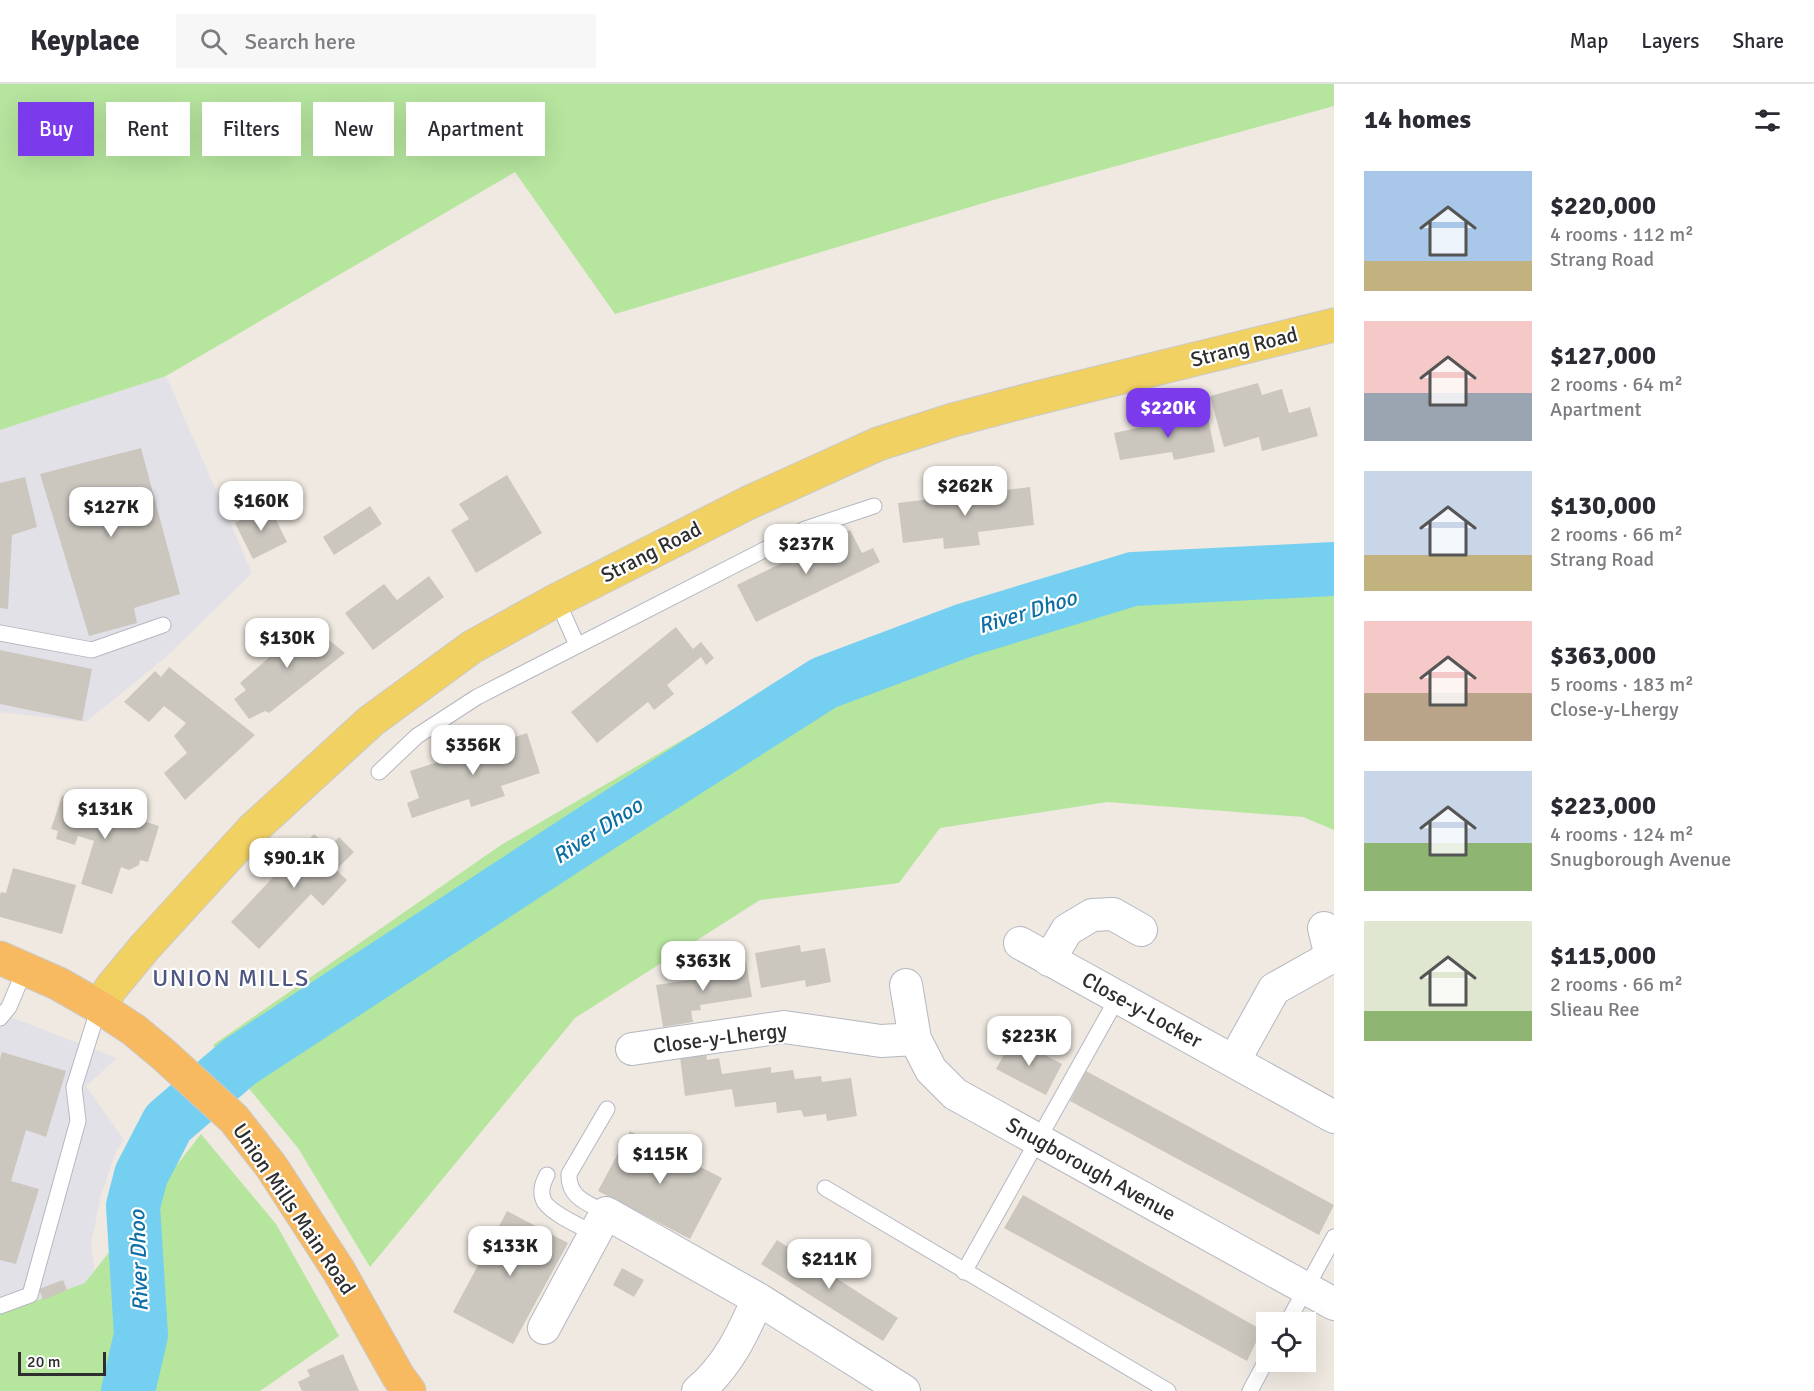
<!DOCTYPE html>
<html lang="en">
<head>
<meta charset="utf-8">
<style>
  :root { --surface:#fff; --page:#f7f7f7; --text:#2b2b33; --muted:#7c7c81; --line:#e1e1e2; --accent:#7c3aed }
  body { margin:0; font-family:Signika,sans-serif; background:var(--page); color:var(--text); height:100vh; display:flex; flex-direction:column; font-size:22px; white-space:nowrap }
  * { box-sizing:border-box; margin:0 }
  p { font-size:20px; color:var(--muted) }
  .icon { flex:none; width:33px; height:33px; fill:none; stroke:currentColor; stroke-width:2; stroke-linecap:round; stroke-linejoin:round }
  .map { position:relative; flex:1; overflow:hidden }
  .drawer { display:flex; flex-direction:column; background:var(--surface); width:480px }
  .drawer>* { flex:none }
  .top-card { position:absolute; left:18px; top:18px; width:570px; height:54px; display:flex; gap:12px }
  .controls { position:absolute; left:1256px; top:1228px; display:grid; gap:12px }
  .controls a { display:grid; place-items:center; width:60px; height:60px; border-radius:0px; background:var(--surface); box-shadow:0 6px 24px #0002; font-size:30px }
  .scale { position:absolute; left:18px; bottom:15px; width:88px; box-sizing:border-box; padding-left:6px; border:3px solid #2e2e2e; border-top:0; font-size:16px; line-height:21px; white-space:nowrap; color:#2e2e2e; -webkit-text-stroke:4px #fff; paint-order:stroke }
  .price { position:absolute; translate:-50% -51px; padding:0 14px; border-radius:12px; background:#fff; color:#222; font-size:20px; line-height:39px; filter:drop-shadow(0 2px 3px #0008) }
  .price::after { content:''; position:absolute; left:50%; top:36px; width:18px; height:14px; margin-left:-9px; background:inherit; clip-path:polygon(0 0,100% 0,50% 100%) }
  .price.active { background:var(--accent); color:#fff }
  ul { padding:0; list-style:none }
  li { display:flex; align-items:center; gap:18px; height:150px; padding:0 30px }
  li span { display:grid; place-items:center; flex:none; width:168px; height:120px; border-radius:0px; color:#555 }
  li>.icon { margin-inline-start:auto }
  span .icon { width:72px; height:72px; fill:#fffc; stroke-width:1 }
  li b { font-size:26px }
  h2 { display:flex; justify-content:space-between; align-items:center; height:72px; padding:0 30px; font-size:26px }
  .chip { padding:0 21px; border-radius:0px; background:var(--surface); box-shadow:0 6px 24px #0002; font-size:21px; line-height:54px }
  .chip.active { background:var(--accent); color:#fff }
  header { display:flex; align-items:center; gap:36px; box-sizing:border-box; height:84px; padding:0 30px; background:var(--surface); border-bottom:2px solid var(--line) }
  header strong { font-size:28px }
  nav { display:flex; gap:33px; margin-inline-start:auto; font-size:21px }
  .search { width:420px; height:54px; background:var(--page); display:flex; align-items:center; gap:15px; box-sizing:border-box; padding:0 21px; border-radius:0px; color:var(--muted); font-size:22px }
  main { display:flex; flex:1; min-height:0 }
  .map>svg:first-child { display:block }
  .industrial { fill:#e3e1e8 }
  .green { fill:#b6e59e }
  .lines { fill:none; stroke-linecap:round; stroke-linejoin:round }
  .river { stroke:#75cff0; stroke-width:54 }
  .building { fill:#cbc7bf }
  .service-casing { stroke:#b4b7c1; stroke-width:17 }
  .minor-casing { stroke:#b4b7c1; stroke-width:34 }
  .primary-casing { stroke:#c9c9c9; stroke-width:35 }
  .trunk-casing { stroke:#c9c9c9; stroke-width:35 }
  .service { stroke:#fff; stroke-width:15 }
  .minor { stroke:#fff; stroke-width:32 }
  .primary { stroke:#f2d163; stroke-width:33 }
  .trunk { stroke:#f8ba60; stroke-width:33 }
  .labels { text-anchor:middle; stroke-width:4.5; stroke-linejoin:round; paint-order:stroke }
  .street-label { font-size:21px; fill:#2e2e2e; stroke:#fff }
  .water-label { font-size:22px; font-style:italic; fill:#0d6fa3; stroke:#fff }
  .quarter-label { font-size:24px; letter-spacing:1.5px; fill:#4d5680; stroke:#fff }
</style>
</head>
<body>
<header>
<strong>Keyplace</strong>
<div class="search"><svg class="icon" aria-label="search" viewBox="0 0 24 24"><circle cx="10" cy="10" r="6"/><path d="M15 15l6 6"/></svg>Search here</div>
<nav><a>Map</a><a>Layers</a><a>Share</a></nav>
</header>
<main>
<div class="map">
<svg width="1334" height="1307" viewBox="0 0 1334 1307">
  <rect width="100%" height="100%" fill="#efe9e1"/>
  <path class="industrial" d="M 166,292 L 252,489 L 167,572 L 86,638 L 0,628 L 0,346 Z
    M 0,929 L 117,974 L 86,1002 L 124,1056 L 117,1065 L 101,1111 L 91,1160 L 96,1196 L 0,1233 Z"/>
  <path class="green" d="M 0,0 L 1334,0 L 1334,22 L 997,115 L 615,230 L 515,88 L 166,292 L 0,346 Z
    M 1324,461 L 1334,462 L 1334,746 L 1303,733 L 1107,718 L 940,744 L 899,799 L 760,816 L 575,934 L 370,1183 L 298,1064 L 213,961 L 501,761 L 760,611 L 1067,499 Z
    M 201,1050 L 276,1140 L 339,1252 L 260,1307 L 0,1307 L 0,1230 L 85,1199 Z"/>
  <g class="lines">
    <path class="river" d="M 128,1307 L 141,1251 L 133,1122 L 141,1091 L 168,1039 L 239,978 L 592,747 L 824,599 L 965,546 L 1133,495 L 1334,485"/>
  </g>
  <path class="building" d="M 1258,299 L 1262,311 L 1282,305 L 1289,329 L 1310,323 L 1318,352 L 1262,367 L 1259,353 L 1224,363 L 1210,312 Z
    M 1207,329 L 1215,368 L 1174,376 L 1172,368 L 1120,376 L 1114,349 Z
    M 141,364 L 180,510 L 134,524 L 137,539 L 89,552 L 40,390 Z
    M 507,391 L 542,449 L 476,489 L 451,446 L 469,435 L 459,420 Z
    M 25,393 L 37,443 L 12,451 L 8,525 L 0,524 L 0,399 Z
    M 1030,403 L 1034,441 L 978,448 L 980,461 L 944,465 L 943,454 L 903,459 L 898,419 Z
    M 269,422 L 287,458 L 253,475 L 235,439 Z
    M 370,422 L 382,440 L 334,471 L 323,453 Z
    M 850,446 L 862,469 L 873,464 L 880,478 L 756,538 L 737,501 Z
    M 429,492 L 444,513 L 373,566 L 345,529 L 384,500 L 397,516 Z
    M 304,536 L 345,569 L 269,629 L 265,627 L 249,635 L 234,615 L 246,606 L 240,599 L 273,570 L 268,564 Z
    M 676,543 L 693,565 L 701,558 L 714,574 L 706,581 L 701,573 L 667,601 L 674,610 L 654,626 L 648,618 L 597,659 L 571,628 Z
    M 0,566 L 92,585 L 82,637 L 0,620 Z
    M 169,583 L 255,651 L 185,716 L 164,689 L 187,669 L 174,652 L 186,639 L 164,622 L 149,638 L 124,618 L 155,587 L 161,593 Z
    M 527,649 L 540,689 L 501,702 L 505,712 L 471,723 L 469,715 L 412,734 L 407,719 L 419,714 L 410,687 Z
    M 62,712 L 159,742 L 148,778 L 140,776 L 139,781 L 129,786 L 121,783 L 112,810 L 81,800 L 94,757 L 78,752 L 75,761 L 56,755 L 58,747 L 51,745 Z
    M 314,750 L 329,764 L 339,753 L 354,768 L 336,786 L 347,796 L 323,822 L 311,810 L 259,865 L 231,838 Z
    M 13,784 L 76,801 L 62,850 L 0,833 L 0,811 L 1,808 L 6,809 Z
    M 800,861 L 801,868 L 825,864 L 831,898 L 806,903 L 805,896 L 761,904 L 755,869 Z
    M 746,877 L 752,913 L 700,921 L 701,926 L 691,927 L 693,938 L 663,943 L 656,901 L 697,895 L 695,885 Z
    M 1013,954 L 1062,980 L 1046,1011 L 996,985 Z
    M 2,968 L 66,987 L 46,1053 L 26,1046 L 11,1097 L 39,1105 L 16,1180 L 0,1176 L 0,975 Z
    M 706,969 L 707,976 L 719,974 L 722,990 L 771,983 L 771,989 L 793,986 L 795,995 L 821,992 L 822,998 L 851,994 L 857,1032 L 827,1037 L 826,1030 L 804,1033 L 801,1026 L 777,1029 L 776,1018 L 735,1023 L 732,1005 L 685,1012 L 680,973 Z
    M 1086,987 L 1334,1121 L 1319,1151 L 1070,1017 Z
    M 630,1047 L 722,1094 L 690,1155 L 598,1107 Z
    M 1023,1111 L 1262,1246 L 1247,1277 L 1004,1144 Z
    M 507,1127 L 568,1159 L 513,1260 L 453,1228 Z
    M 777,1156 L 898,1234 L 883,1257 L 761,1180 Z
    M 622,1184 L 644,1196 L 634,1213 L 613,1201 Z
    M 63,1196 L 67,1206 L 43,1216 L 39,1205 Z
    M 343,1270 L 359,1307 L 302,1307 L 298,1298 L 310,1292 L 307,1286 Z"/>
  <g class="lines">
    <g class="service-casing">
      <path id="service" d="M 557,516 L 577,561
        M 0,549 L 92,566 L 163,541
        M 379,688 L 417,652 L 477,613 L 805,445 L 874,422
        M 0,934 L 9,923 L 25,885
        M 547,1091 C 543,1098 540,1106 543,1115 C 547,1128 582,1143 595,1150
        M 825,1104 L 1168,1307
        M 606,1129 C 588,1119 568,1114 569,1090 L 607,1025
        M 964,1188 L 1118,913
        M 0,1222 L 30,1211 L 78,1037 L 74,1003 L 99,923
        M 1287,1239 L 1334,1153
        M 1250,1307 L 1266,1277"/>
    </g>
    <g class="minor-casing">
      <path id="minor" d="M 1324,844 L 1331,873
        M 1020,859 L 1334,1033
        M 1049,876 L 1067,846 L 1092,831 L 1113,830 L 1141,846
        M 906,901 L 915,955 L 931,986 L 955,1010 L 1334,1220
        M 632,965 L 784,943 L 881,957 L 915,955
        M 1234,977 L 1274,905 L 1331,873 L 1334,873
        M 544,1244 L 606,1129 L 758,1215 L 904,1307
        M 698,1307 C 728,1282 743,1249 758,1215"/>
    </g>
    <g class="primary-casing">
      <path id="primary" d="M 99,923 L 111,904 L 145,863 L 252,746 L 371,637 L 472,563 L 557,516 L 748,419 L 878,360 L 953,336 L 1033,315 L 1334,241"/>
    </g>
    <g class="trunk-casing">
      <path id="trunk" d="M 0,874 L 59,900 L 99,923 L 134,946 L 164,971 L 234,1035 L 271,1082 L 339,1187 L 398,1292 L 409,1307"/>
    </g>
    <use href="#service" class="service"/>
    <use href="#minor" class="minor"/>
    <use href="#primary" class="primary"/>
    <use href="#trunk" class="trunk"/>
  </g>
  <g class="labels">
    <g class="street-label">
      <text transform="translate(1244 263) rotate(-14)" y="7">Strang Road</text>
      <text transform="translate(651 468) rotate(-27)" y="7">Strang Road</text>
      <text transform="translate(1142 926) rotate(29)" y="7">Close-y-Locker</text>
      <text transform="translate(720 954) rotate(-7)" y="7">Close-y-Lhergy</text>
      <text transform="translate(1091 1085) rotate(29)" y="7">Snugborough Avenue</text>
      <text transform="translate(294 1125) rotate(56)" y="7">Union Mills Main Road</text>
    </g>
    <g class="water-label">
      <text transform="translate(1027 527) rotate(-17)" y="8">River Dhoo</text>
      <text transform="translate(597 746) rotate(-33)" y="8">River Dhoo</text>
      <text transform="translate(138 1177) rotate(-92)" y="8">River Dhoo</text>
    </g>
    <g class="quarter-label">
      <text x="231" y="902">UNION MILLS</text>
    </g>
  </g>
</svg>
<div class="controls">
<a><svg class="icon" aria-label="locate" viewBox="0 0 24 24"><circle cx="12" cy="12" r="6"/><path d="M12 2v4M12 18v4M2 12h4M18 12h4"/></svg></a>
</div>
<div class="scale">20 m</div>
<b class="price active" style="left:1168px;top:355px">$220K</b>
<b class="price" style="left:965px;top:433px">$262K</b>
<b class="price" style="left:261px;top:448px">$160K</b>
<b class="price" style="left:111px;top:454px">$127K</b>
<b class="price" style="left:806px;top:491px">$237K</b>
<b class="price" style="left:287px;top:585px">$130K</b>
<b class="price" style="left:473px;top:692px">$356K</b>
<b class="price" style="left:105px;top:756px">$131K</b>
<b class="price" style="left:294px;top:805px">$90.1K</b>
<b class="price" style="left:703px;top:908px">$363K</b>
<b class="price" style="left:1029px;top:983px">$223K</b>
<b class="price" style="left:660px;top:1101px">$115K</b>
<b class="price" style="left:510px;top:1193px">$133K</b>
<b class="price" style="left:829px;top:1206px">$211K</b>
<div class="top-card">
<a class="chip active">Buy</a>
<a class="chip">Rent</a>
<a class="chip">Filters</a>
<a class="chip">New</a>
<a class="chip">Apartment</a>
</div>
</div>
<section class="drawer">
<h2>14 homes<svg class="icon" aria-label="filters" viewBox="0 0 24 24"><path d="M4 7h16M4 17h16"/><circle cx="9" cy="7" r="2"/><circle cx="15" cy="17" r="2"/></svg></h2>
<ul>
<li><span style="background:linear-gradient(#a9c7e8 75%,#c2b280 0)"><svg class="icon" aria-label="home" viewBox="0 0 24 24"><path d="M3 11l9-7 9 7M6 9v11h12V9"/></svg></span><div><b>$220,000</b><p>4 rooms · 112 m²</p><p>Strang Road</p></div></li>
<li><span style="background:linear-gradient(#f6c9c9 60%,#9aa5b1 0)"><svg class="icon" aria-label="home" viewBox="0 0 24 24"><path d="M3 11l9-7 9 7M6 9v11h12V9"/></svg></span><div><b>$127,000</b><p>2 rooms · 64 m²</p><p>Apartment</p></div></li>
<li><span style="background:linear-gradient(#c9d6e8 70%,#c2b280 0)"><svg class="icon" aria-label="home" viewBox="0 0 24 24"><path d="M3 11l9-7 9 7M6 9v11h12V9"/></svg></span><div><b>$130,000</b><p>2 rooms · 66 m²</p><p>Strang Road</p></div></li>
<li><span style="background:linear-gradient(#f6c9c9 60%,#b9a48a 0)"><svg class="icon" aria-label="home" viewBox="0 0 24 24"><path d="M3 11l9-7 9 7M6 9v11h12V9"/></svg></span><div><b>$363,000</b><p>5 rooms · 183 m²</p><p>Close-y-Lhergy</p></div></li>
<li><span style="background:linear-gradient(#c9d6e8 60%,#8fb573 0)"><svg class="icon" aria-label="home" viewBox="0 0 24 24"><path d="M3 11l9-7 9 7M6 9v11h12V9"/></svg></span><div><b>$223,000</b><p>4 rooms · 124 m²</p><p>Snugborough Avenue</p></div></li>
<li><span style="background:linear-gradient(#dfe7d0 75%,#8fb573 0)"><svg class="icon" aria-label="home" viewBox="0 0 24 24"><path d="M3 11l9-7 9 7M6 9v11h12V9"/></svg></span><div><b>$115,000</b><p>2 rooms · 66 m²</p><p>Slieau Ree</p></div></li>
</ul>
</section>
</main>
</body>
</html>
